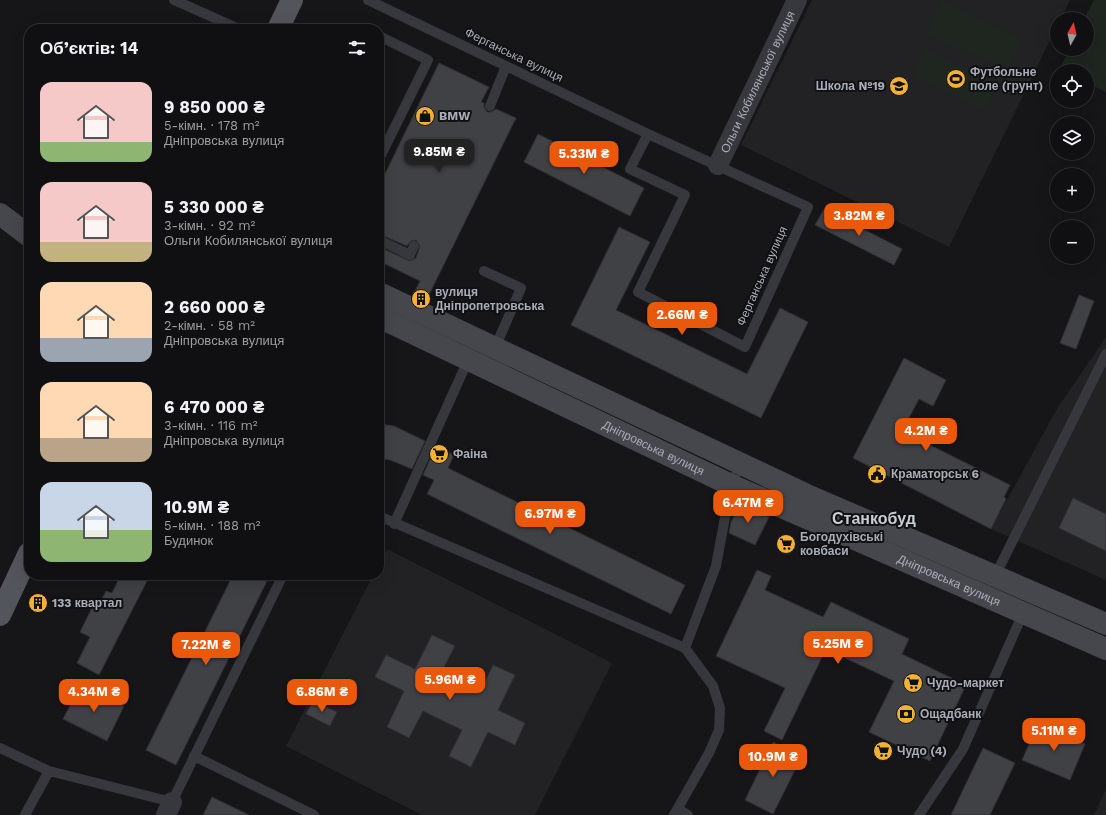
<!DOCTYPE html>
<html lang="uk">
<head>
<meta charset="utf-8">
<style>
  :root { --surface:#101012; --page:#19191b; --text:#f1f3f6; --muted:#9c9d9f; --line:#303032; --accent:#ea580c }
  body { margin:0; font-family:"Work Sans",sans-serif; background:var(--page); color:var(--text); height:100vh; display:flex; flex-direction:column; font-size:15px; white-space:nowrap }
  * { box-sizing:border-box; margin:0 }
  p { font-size:13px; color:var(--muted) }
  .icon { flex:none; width:22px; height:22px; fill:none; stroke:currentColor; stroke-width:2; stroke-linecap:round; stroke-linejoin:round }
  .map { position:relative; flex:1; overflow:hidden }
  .drawer { position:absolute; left:24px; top:24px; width:360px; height:556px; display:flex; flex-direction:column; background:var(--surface); border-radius:16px; box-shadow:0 4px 16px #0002,0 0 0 1px var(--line) }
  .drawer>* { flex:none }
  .needle { width:26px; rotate:8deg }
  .fabs { position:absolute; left:1050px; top:12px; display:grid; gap:8px }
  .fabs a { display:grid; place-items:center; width:44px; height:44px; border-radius:50%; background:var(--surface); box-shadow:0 4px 16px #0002,0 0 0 1px var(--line); font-size:20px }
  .price { position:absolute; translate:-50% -34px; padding:0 9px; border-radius:8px; background:var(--accent); color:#fff; font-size:13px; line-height:26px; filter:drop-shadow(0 1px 2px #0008) }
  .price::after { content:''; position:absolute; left:50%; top:24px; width:12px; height:9px; margin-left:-6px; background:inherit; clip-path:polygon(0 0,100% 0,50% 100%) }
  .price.active { background:#222; color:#fff }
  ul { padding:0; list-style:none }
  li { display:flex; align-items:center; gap:12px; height:100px; padding:0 16px }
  li span { display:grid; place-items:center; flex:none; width:112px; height:80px; border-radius:12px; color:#555 }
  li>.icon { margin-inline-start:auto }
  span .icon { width:48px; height:48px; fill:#fffc; stroke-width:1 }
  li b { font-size:17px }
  h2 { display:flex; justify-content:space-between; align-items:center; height:48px; padding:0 16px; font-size:17px }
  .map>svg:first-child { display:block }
  .built { fill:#222225 }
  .green { fill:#1e261f }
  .building { fill:#404145; stroke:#303034 }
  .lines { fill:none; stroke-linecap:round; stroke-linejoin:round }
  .lane { stroke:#37383d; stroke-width:10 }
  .street { stroke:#37383d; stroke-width:20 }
  .secondary { stroke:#45474d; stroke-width:22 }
  .primary { stroke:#53555c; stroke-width:22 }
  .labels { text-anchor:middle; stroke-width:4; stroke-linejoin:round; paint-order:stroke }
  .street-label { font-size:12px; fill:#a8adb8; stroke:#111113 }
  .poi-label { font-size:12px; font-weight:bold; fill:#a8adb8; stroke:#111113; text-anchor:start }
  .district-label { font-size:16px; font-weight:bold; fill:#c9ccd4; stroke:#111113 }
</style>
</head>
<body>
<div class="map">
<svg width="1106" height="815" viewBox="0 0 1106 815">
  <rect width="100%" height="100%" fill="#161618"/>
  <path class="built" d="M 812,0 L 1070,0 L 1061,19 L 1057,19 L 1057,26 L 949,247 L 741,145 Z
    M 1106,337 L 1106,580 L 991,529 L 1058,407 Z
    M 387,549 L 612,663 L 535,815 L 422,815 L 286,746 L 373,575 L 379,575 L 379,564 Z
    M 1106,789 L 1106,815 L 1094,815 Z"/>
  <path class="green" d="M 942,0 L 1023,39 L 1007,71 L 926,33 Z
    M 1094,0 L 1106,0 L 1106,92 L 1087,83 L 1087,71 L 1063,71 L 1060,69 L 1069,49 L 1087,49 L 1087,19 L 1084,19 Z
    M 925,49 L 998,84 L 986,110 L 913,75 Z"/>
  <path class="building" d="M 439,63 L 489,87 L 481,102 L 484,103 L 484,107 L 487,112 L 491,112 L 496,109 L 516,118 L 426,301 L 413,295 L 420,281 L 379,261 L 379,247 L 410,261 L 416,258 L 420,246 L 416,240 L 411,241 L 407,246 L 379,234 L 379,186 Z
    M 538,134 L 644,188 L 630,216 L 524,162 Z
    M 824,209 L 902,249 L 894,265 L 815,225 Z
    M 619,227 L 650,242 L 616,310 L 747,374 L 780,308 L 808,322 L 761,418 L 571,325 Z
    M 1079,295 L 1094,301 L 1076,349 L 1060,343 Z
    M 904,358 L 946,380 L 933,406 L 919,399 L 902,431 L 1010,485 L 1004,497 L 1006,499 L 991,529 L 853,458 Z
    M 379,424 L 394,426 L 425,441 L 412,469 L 390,460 L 379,458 Z
    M 436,446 L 454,455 L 448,468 L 685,585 L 671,614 L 427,494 L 434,480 L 423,475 Z
    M 1073,498 L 1106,514 L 1106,551 L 1059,528 Z
    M 740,503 L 769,517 L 755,545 L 729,533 L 731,522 Z
    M 757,570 L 771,576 L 765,590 L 823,617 L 831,602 L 909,639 L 902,654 L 966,685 L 930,761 L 869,732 L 894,681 L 826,649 L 782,740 L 764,731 L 785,688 L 716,656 Z
    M 121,575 L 150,575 L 99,675 L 77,663 L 90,637 L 80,632 L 93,606 L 97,608 L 106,591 L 112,593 Z
    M 233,575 L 270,575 L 176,765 L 146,750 Z
    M 432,635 L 455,646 L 441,673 L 480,692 L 493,665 L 515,675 L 498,710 L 525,723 L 515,745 L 488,732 L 471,767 L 449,756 L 462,730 L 423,711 L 409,738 L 387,727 L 404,691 L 375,677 L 386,655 L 415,669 Z
    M 81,684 L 124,706 L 107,741 L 63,719 Z
    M 313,701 L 337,712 L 330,726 L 306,714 Z
    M 1038,724 L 1085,744 L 1070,780 L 1022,760 Z
    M 773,742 L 802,756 L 773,814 L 745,800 Z
    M 983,748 L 1015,763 L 990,815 L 951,815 Z
    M 212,797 L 249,815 L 203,815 Z"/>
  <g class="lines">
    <path class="lane" d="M 174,0 L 239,29
      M 368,0 L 648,134 L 808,207 L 745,347 L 638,292 L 685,195 L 630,169 L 648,134
      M 379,36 L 428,60 L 379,159
      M 490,106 L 506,66
      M 379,240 L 410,255 L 414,246
      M 484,271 L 521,288 L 495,348
      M 379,516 L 685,648 L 713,686 L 720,708 L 719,730 L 709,753 L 674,815
      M 394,524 L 469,358
      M 994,578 L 1106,354
      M 685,648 L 716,566 L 731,485 L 741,464
      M 0,748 L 49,771 L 172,802 L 283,575
      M 194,756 L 314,815
      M 678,809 L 688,815
      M 25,815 L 49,771
      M 919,815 L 963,749 L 1024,611"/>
    <g class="street">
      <path id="s1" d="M 718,165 L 797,0"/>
      <path d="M 166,815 L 172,802"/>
    </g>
    <g class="secondary">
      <path d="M 0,214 L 29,236"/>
      <path d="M 379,293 L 807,495 L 1106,624"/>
      <path id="s2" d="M 379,317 L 731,485 L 1106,649"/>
    </g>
    <path class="primary" d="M 278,29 L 292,0
      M 0,615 L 29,553"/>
  </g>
  <defs>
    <g id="stadium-disc" transform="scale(1)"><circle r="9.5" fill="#f2b134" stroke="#111113"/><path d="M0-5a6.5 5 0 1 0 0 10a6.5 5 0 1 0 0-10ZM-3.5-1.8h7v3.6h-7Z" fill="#111"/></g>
    <g id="school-disc" transform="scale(1)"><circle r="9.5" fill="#f2b134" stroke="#111113"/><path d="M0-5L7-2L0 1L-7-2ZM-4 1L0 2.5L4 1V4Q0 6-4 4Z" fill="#111"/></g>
    <g id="shop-disc" transform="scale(1)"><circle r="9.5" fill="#f2b134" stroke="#111113"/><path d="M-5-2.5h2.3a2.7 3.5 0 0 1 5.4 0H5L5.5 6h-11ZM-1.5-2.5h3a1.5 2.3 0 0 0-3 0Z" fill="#111"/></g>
    <g id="building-disc" transform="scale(1)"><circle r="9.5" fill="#f2b134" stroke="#111113"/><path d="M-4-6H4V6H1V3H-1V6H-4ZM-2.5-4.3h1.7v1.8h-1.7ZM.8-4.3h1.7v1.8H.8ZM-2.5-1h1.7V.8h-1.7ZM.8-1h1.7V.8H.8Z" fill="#111"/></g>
    <g id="supermarket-disc" transform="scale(1)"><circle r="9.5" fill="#f2b134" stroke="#111113"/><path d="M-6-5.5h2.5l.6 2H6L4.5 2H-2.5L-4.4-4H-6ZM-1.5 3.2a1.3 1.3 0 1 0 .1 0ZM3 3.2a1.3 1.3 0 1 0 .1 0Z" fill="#111"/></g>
    <g id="civic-disc" transform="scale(1)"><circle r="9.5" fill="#f2b134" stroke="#111113"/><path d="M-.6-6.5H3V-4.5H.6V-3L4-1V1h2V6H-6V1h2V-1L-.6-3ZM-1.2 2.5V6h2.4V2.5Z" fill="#111"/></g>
    <g id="bank-disc" transform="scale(1)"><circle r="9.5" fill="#f2b134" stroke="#111113"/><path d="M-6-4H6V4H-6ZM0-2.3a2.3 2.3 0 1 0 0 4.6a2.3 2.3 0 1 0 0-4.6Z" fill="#111"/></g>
  </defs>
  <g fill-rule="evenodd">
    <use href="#stadium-disc" x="956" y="79"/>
    <use href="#school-disc" x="899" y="86"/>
    <use href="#shop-disc" x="425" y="116"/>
    <use href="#building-disc" x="421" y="299"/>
    <use href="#supermarket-disc" x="439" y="454"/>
    <use href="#civic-disc" x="877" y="474"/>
    <use href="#supermarket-disc" x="786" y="544"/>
    <use href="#building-disc" x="38" y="603"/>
    <use href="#supermarket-disc" x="913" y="683"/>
    <use href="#bank-disc" x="906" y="714"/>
    <use href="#supermarket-disc" x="883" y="751"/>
  </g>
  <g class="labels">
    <g class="street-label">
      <text transform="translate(514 55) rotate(26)" y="4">Ферганська вулиця</text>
      <text dy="4" stroke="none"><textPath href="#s1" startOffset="92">Ольги Кобилянської вулиця</textPath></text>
      <text transform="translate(762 276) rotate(-66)" y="4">Ферганська вулиця</text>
      <text dy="4" stroke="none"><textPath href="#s2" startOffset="304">Дніпровська вулиця</textPath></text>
      <text dy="4" stroke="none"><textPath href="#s2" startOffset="628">Дніпровська вулиця</textPath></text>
    </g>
    <g class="poi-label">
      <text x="970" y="76">Футбольне<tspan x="970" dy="14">поле (грунт)</tspan></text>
      <text x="885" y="90" text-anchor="end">Школа №19</text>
      <text x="439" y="120">BMW</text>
      <text x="435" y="296">вулиця<tspan x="435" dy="14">Дніпропетровська</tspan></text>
      <text x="453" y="458">Фаіна</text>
      <text x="891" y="478">Краматорськ 6</text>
      <text x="800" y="541">Богодухівські<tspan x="800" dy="14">ковбаси</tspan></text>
      <text x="52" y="607">133 квартал</text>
      <text x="927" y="687">Чудо-маркет</text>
      <text x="920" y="718">Ощадбанк</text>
      <text x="897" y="755">Чудо (4)</text>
    </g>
    <g class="district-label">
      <text x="874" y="524">Станкобуд</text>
    </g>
  </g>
</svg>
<div class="fabs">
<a><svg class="needle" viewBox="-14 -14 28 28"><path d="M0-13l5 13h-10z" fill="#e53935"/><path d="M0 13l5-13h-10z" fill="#9c9d9f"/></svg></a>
<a><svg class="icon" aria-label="locate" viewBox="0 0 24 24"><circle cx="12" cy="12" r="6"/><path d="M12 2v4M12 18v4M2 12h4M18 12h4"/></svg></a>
<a><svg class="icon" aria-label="layers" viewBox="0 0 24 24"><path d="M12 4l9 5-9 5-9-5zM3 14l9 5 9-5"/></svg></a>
<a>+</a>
<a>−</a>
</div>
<b class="price active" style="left:439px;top:173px">9.85M ₴</b>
<b class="price" style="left:584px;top:175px">5.33M ₴</b>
<b class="price" style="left:859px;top:237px">3.82M ₴</b>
<b class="price" style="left:682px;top:336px">2.66M ₴</b>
<b class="price" style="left:926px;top:452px">4.2M ₴</b>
<b class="price" style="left:748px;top:524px">6.47M ₴</b>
<b class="price" style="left:550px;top:535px">6.97M ₴</b>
<b class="price" style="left:838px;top:665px">5.25M ₴</b>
<b class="price" style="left:206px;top:666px">7.22M ₴</b>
<b class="price" style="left:450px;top:701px">5.96M ₴</b>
<b class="price" style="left:94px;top:713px">4.34M ₴</b>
<b class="price" style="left:322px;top:713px">6.86M ₴</b>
<b class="price" style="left:1054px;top:752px">5.11M ₴</b>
<b class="price" style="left:773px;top:778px">10.9M ₴</b>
<section class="drawer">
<h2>Об’єктів: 14<svg class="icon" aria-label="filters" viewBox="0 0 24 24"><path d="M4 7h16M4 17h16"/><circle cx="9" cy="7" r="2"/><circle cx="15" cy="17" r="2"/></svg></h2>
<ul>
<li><span style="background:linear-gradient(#f6c9c9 75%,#8fb573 0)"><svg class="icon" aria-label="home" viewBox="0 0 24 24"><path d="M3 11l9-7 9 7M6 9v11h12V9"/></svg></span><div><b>9 850 000 ₴</b><p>5-кімн. · 178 m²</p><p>Дніпровська вулиця</p></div></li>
<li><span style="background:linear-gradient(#f6c9c9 75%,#c2b280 0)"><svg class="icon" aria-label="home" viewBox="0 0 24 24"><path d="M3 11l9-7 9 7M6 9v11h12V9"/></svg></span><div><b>5 330 000 ₴</b><p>3-кімн. · 92 m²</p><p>Ольги Кобилянської вулиця</p></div></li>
<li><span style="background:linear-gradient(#ffd9b3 70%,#9aa5b1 0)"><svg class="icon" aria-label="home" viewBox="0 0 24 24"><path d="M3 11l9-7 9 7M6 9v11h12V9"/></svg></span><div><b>2 660 000 ₴</b><p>2-кімн. · 58 m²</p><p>Дніпровська вулиця</p></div></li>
<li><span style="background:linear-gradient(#ffd9b3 70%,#b9a48a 0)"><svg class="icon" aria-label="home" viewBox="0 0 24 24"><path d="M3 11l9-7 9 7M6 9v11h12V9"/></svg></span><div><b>6 470 000 ₴</b><p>3-кімн. · 116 m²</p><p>Дніпровська вулиця</p></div></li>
<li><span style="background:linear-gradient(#c9d6e8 60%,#8fb573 0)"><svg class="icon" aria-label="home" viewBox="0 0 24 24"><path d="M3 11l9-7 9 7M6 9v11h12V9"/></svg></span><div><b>10.9M ₴</b><p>5-кімн. · 188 m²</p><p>Будинок</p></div></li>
</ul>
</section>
</div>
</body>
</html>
